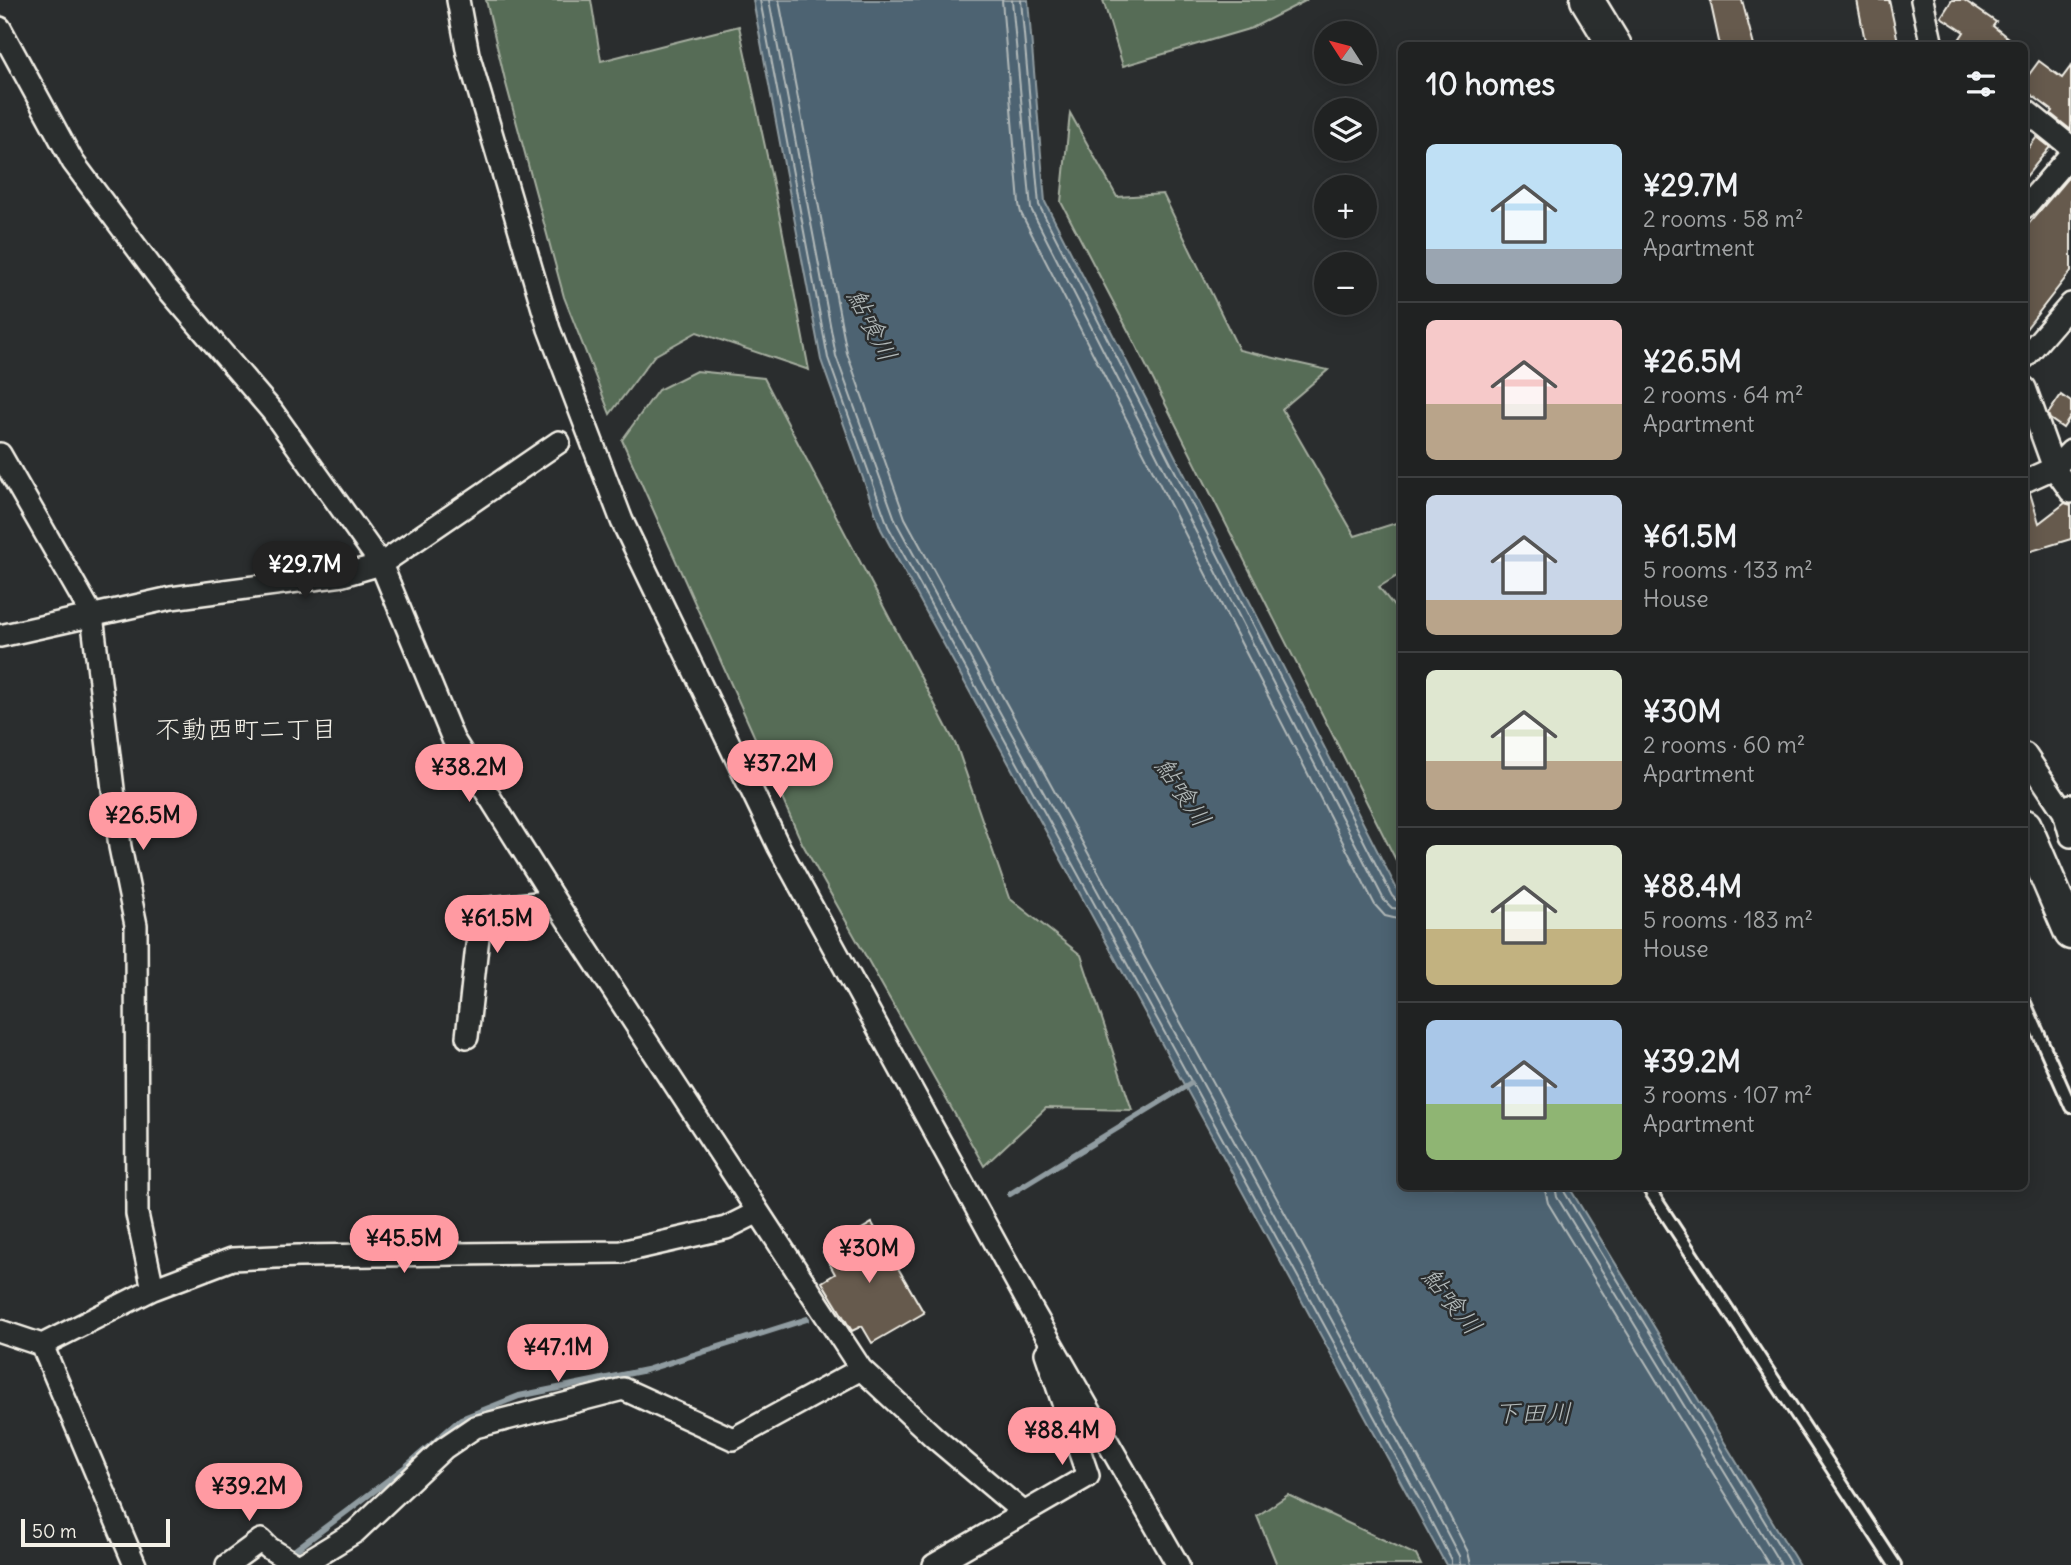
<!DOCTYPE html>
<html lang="en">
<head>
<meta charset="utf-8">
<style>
  :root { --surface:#202222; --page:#2d2f2f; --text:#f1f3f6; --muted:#a2a4a5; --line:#3d3f40; --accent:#ff9aa2 }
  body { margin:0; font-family:Delius,"Klee One",sans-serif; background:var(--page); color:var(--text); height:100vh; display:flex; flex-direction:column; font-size:26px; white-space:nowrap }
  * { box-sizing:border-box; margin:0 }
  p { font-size:23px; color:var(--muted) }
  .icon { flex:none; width:38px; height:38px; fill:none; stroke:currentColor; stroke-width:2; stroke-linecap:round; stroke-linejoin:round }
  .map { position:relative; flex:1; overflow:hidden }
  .sheet { position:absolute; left:1398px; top:42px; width:630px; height:1148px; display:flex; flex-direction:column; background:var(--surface); border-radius:10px; box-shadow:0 4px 18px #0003,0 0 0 2px var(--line) }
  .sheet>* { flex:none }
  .needle { width:46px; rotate:306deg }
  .buttons { position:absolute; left:1314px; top:21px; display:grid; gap:14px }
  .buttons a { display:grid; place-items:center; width:63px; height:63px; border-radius:50%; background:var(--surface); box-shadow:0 4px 18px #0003,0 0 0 2px var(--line); font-size:35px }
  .scale { position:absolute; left:21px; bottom:18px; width:149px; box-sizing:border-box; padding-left:7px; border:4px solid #f4f1e8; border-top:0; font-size:19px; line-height:24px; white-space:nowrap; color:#f4f1e8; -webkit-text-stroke:5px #2a2d2e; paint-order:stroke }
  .price { position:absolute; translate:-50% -60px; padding:0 16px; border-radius:24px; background:var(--accent); color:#111; font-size:23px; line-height:46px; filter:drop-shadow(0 2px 4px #0008) }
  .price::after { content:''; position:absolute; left:50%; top:42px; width:21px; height:16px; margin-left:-10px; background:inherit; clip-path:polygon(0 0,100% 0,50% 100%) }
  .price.current { background:#222; color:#fff }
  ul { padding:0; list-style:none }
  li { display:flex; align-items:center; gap:21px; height:175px; padding:0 28px }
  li+li { border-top:2px solid var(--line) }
  li span { display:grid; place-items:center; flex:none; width:196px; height:140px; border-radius:10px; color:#555 }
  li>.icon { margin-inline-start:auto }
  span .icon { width:84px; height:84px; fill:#fffc; stroke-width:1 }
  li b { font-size:30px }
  h2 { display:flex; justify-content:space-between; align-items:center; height:84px; padding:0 28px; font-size:30px }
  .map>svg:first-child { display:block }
  .green { fill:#576c57; stroke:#a6aea0; stroke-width:2 }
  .water { fill:#4e6472; stroke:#909ca1; stroke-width:2 }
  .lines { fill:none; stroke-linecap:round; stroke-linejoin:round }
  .shore { stroke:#b2b9b9; stroke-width:2 }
  .stream { stroke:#909ca1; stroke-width:6 }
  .building { fill:#665a4d; stroke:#f4f1e8; stroke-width:2 }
  .lane-casing { stroke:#f4f1e8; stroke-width:16 }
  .street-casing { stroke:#f4f1e8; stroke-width:26 }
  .secondary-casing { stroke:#f4f1e8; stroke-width:37 }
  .lane { stroke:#2a2d2e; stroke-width:10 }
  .street { stroke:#2a2d2e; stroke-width:21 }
  .secondary { stroke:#2a2d2e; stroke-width:32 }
  .labels { text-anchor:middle; stroke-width:5; stroke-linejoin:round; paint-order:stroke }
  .water-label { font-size:26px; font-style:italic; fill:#b2b9b9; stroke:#2a2d2e }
  .neighbourhood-label { font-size:26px; fill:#f4f1e8; stroke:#2a2d2e }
</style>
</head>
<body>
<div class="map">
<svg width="2071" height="1565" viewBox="0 0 2071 1565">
  <rect width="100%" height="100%" fill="#2a2d2e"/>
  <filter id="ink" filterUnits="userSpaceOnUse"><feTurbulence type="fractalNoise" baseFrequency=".0143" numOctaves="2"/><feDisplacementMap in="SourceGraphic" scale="14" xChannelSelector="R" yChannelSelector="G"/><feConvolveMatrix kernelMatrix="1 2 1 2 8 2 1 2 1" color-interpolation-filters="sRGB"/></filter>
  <g filter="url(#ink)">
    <path class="green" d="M 486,0 L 591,0 L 601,61 L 739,26 L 777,202 L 809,370 L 697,332 L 654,356 L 610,414 L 564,297 L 505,80 Z
      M 1103,0 L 1307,0 L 1252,28 L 1123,66 Z
      M 1070,113 L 1117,197 L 1163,194 L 1239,350 L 1328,370 L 1282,409 L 1355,536 L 1402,521 L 1402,573 L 1379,587 L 1402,617 L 1402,872 L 1132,338 L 1061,202 Z
      M 696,371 L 764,378 L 957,747 L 1009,898 L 1081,955 L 1132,1110 L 1046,1108 L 984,1166 L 802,843 L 622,440 L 658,390 Z
      M 1288,1495 L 1416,1555 L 1421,1565 L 1277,1565 L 1257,1516 Z"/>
    <path class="water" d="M 753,0 L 1028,0 L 1045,202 L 1402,899 L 1402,1186 L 1569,1187 L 1799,1565 L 1446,1565 L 881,529 L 821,360 Z"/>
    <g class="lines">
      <path class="shore" d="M 760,0 L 828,358 L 888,526 L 1423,1506 L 1451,1560 L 1451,1565
        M 769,0 L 836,356 L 896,522 L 1431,1502 L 1459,1556 L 1460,1565
        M 779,0 L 847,353 L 905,518 L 1440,1497 L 1468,1552 L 1471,1565
        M 1002,0 L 1019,204 L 1021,213 L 1375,905 L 1385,916 L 1402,920
        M 1012,0 L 1031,209 L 1384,900 L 1392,908 L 1402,909
        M 1021,0 L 1039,205 L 1392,896 L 1396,900 L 1402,901
        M 1544,1186 L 1548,1203 L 1769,1565
        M 1555,1186 L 1557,1197 L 1781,1565
        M 1563,1186 L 1565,1193 L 1791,1565"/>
      <path class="stream" d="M 1010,1194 L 1191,1083
        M 290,1554 L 403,1469 L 461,1419 L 519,1396 L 646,1370 L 807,1319"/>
    </g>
    <path class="building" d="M 1710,0 L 1742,0 L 1754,46 L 1720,46 Z
      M 1857,0 L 1889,0 L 1899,46 L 1866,46 Z
      M 1952,0 L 1964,0 L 1996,22 L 1993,26 L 2018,46 L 1955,46 L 1964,32 L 1941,17 Z
      M 2039,61 L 2062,78 L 2071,66 L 2071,130 L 2051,114 L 2053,111 L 2025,90 L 2025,80 Z
      M 2037,137 L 2050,147 L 2025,178 L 2025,152 Z
      M 2071,174 L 2071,271 L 2025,330 L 2025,228 Z
      M 2061,395 L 2071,402 L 2071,416 L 2063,428 L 2050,419 L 2048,414 Z
      M 2030,493 L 2039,523 L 2065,503 L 2071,505 L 2071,539 L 2025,553 L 2025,494 Z
      M 872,1223 L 924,1313 L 872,1343 L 862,1326 L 852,1331 L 822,1282 L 835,1274 L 823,1252 Z"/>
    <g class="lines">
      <g class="lane-casing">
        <path id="lane" d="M 2025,1003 L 2071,1107
          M 1647,1186 L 1895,1565"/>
      </g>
      <g class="street-casing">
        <path id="street" d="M 458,0 L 468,54 L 549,329 L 622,521 L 779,847 L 1031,1308 L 1178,1565
          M 1922,0 L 1932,46
          M 0,28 L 73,162 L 166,287 L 272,411 L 381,564 L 453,739 L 555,901 L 861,1369 L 935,1438 L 1024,1513
          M 2025,110 L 2071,147
          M 2025,207 L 2071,154
          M 2025,357 L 2071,304
          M 2025,388 L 2054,468 L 2071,492
          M 0,454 L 92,615 L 120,847 L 136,925 L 137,1214 L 153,1289
          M 2025,481 L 2054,468 L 2071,451
          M 0,636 L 171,598 L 343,575 L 381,564 L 559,442
          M 2025,754 L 2064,812 L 2071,805
          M 2064,812 L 2071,836
          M 467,1037 L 481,909 L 555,901
          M 0,1331 L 42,1345 L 135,1565
          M 42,1345 L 153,1289 L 232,1259 L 298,1256 L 621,1252 L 726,1228 L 758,1212
          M 227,1565 L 261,1540 L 269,1548 L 296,1565
          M 301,1565 L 355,1532 L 444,1448 L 475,1427 L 623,1389 L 733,1439 L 861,1369
          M 934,1565 L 1088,1476 L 1046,1353"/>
      </g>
      <g class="secondary-casing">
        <path id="secondary" d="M 1587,0 L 1615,46
          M 2025,826 L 2071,933"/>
      </g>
      <use href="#lane" class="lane"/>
      <use href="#street" class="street"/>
      <use href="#secondary" class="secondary"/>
    </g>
  </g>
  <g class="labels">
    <g class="water-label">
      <text transform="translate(872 325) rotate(63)" y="9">鮎喰川</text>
      <text transform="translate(1183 792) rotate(56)" y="9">鮎喰川</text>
      <text transform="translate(1452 1301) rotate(51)" y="9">鮎喰川</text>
      <text x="1533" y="1422">下田川</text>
    </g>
    <g class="neighbourhood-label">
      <text x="246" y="738">不動西町二丁目</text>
    </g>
  </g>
</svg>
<div class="buttons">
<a><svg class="needle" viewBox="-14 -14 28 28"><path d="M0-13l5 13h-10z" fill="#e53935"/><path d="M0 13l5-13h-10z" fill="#a2a4a5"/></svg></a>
<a><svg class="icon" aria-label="layers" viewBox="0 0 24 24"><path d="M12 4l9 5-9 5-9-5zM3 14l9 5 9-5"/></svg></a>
<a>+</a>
<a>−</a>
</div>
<div class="scale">50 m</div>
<b class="price current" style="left:305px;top:601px">¥29.7M</b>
<b class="price" style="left:780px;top:800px">¥37.2M</b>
<b class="price" style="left:469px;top:804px">¥38.2M</b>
<b class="price" style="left:143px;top:852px">¥26.5M</b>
<b class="price" style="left:497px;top:955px">¥61.5M</b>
<b class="price" style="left:404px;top:1275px">¥45.5M</b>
<b class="price" style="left:869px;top:1285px">¥30M</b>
<b class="price" style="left:558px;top:1384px">¥47.1M</b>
<b class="price" style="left:1062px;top:1467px">¥88.4M</b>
<b class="price" style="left:249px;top:1523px">¥39.2M</b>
<section class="sheet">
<h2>10 homes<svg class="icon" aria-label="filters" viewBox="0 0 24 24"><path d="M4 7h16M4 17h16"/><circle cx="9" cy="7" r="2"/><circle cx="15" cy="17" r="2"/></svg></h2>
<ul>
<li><span style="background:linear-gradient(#bfe0f5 75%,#9aa5b1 0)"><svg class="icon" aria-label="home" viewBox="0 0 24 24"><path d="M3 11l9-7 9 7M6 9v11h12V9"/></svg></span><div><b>¥29.7M</b><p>2 rooms · 58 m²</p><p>Apartment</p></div></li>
<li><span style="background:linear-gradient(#f6c9c9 60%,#b9a48a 0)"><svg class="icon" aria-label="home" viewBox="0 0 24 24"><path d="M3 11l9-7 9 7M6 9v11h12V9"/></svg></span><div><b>¥26.5M</b><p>2 rooms · 64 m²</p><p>Apartment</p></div></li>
<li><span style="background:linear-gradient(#c9d6e8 75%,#b9a48a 0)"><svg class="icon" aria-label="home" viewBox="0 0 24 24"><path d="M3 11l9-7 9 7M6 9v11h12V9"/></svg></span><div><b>¥61.5M</b><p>5 rooms · 133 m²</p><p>House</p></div></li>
<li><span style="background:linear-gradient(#dfe7d0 65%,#b9a48a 0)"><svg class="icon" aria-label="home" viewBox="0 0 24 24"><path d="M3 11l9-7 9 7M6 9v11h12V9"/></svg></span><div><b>¥30M</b><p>2 rooms · 60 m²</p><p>Apartment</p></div></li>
<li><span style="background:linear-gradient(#dfe7d0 60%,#c2b280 0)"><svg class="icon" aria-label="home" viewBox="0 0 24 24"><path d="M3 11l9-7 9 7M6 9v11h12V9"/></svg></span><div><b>¥88.4M</b><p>5 rooms · 183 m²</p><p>House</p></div></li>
<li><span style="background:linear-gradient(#a9c7e8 60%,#8fb573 0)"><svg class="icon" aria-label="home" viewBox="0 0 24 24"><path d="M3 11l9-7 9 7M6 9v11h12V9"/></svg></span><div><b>¥39.2M</b><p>3 rooms · 107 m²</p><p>Apartment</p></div></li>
</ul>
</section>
</div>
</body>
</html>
